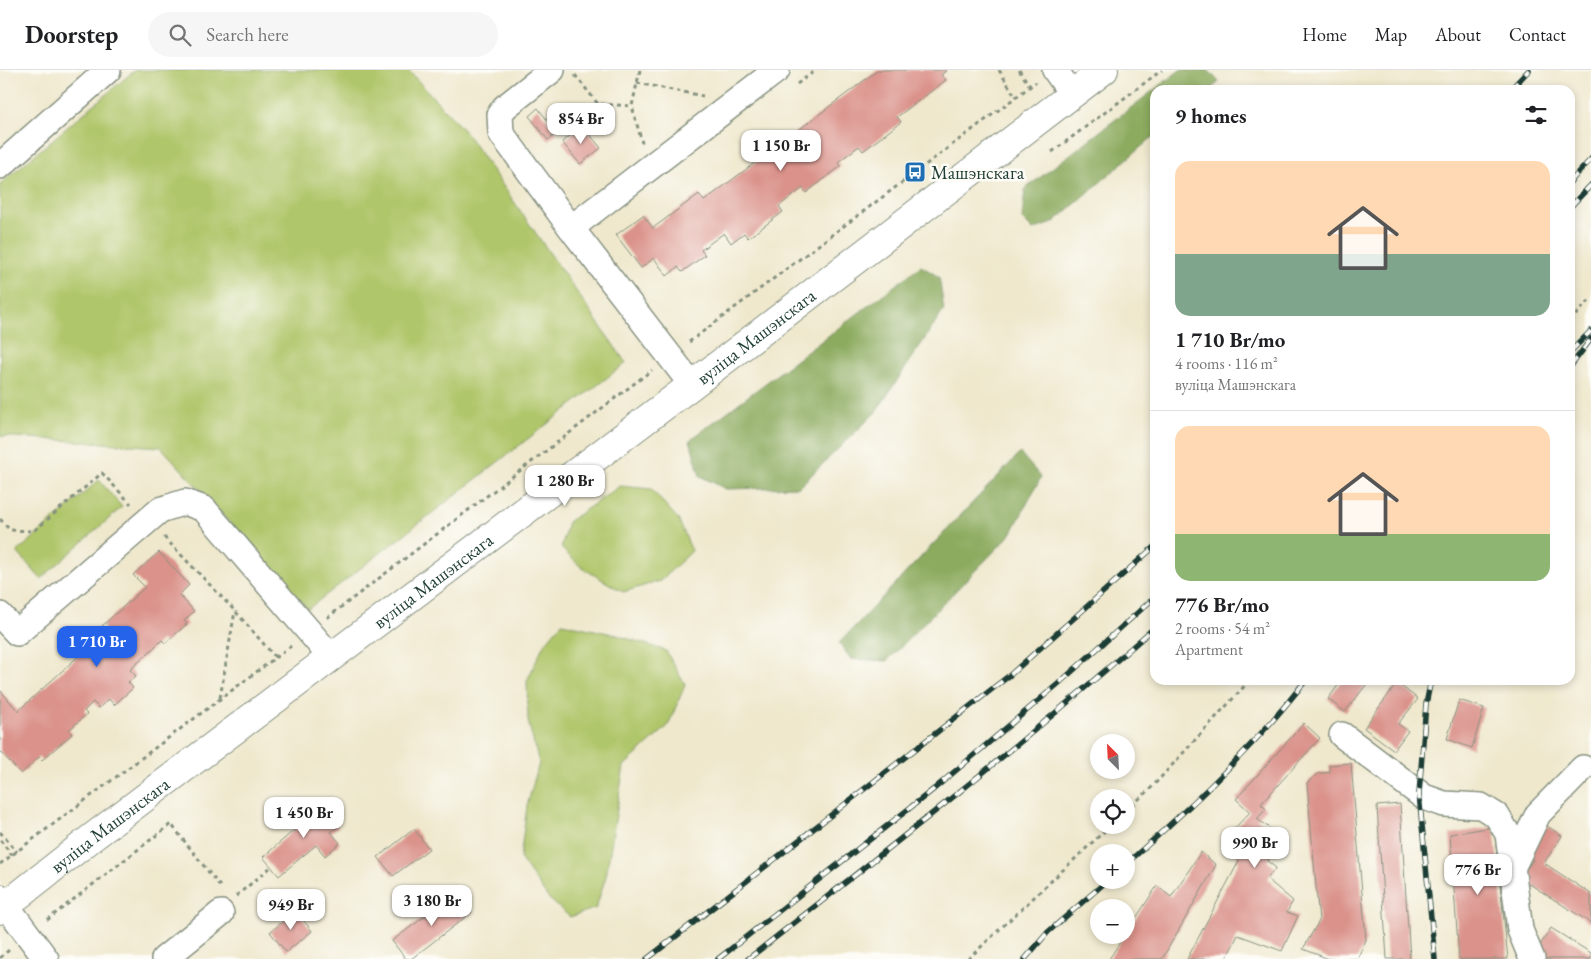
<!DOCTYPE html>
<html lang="en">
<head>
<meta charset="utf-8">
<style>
  :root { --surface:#fff; --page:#f6f6f6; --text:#202124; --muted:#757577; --line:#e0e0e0; --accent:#2563eb }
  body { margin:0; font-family:"EB Garamond",serif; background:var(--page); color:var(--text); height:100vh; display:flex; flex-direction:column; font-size:19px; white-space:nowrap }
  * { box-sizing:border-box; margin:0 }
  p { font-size:16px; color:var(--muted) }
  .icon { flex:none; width:28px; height:28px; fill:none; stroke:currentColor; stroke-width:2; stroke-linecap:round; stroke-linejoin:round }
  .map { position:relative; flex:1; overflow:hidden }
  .sheet { position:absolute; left:1150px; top:15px; width:425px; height:600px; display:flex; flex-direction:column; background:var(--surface); border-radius:15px; box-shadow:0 2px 8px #0003 }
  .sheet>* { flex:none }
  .needle { width:32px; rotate:336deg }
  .fabs { position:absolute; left:1090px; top:664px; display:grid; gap:10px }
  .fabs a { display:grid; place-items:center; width:45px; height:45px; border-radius:50%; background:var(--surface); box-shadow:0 2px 8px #0003; font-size:25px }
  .price { position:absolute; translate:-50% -42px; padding:0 11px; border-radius:10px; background:#fff; color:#222; font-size:16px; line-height:32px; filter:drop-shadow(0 1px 2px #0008) }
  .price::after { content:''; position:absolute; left:50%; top:30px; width:15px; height:11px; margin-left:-8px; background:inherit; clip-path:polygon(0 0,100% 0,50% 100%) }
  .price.selected { background:var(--accent); color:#fff }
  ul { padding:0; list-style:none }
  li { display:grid; align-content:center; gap:10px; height:265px; padding:0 25px }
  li+li { border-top:1px solid var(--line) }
  li span { display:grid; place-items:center; height:155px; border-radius:15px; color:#555 }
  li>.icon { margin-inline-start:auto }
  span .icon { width:90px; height:90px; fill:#fffc; stroke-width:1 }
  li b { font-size:21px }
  h2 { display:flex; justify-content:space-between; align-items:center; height:60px; padding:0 25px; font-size:21px }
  header { display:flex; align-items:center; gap:30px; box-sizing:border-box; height:70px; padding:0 25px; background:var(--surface); border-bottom:1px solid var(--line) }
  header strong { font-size:24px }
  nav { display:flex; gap:28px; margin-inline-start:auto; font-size:18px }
  .search { width:350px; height:45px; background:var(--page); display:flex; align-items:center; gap:12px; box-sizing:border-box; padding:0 18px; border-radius:28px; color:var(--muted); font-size:19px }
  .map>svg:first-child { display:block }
  .green { fill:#b0c66a; stroke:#68824f }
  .forest { fill:#8cab5e; stroke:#567449 }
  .building { fill:#da928a }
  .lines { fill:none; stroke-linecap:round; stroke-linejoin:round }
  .minor-casing { stroke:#879280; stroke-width:28 }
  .major-casing { stroke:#879280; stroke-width:30 }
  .path { stroke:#879280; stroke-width:3; stroke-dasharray:4 4; stroke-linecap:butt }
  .minor { stroke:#fff; stroke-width:25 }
  .major { stroke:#fff; stroke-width:28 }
  .rail-casing { stroke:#1f3d34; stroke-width:5.5 }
  .rail { stroke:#fdfcf7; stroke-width:4; stroke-dasharray:11; stroke-linecap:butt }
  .labels { text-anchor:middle; stroke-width:5; stroke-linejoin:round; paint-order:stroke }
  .poi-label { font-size:19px; fill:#1f3d34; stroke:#fdfcf7; text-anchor:start }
  .street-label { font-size:19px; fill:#1f3d34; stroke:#fdfcf7 }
</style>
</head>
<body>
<header>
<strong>Doorstep</strong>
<div class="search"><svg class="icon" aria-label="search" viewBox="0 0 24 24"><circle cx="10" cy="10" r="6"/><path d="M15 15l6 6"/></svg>Search here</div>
<nav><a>Home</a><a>Map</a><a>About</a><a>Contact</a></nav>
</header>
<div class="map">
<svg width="1591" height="889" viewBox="0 0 1591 889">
  <rect width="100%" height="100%" fill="#fdfcf7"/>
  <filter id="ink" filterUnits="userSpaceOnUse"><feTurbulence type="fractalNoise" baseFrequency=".02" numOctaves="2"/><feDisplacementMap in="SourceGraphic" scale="10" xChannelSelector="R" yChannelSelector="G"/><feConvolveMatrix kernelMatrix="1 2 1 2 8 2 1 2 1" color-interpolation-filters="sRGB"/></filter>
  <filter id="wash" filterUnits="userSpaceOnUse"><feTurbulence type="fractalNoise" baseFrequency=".0096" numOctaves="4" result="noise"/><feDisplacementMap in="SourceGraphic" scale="20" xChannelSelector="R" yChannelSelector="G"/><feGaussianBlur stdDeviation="1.12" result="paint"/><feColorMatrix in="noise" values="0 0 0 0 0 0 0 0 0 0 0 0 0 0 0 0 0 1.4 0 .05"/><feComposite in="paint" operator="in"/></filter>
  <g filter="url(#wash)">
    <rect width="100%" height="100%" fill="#efe8cd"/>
    <path class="green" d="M 135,0 L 408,0 L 467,64 L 626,293 L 308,539 L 161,377 L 0,366 L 0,114 Z
      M 99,410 L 122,437 L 41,509 L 17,482 Z
      M 620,416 L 651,419 L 678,449 L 692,481 L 660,511 L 623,522 L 581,497 L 561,478 L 568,452 Z
      M 562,553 L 617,565 L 666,581 L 685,615 L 668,656 L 624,696 L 606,806 L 596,838 L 570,847 L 548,828 L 520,788 L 527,736 L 539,693 L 528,651 L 527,611 L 543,576 Z"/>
    <path class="forest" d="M 1180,0 L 1208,0 L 1219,12 L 1209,20 L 1155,20 L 1155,65 L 1054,152 L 1033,160 L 1022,149 L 1025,119 Z
      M 921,196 L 939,207 L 944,240 L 876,342 L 799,417 L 726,419 L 700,406 L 690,370 Z
      M 1020,383 L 1041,407 L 1011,464 L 887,591 L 851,589 L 839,573 Z"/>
    <g id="blocks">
      <path class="building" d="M 878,0 L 947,0 L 941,5 L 946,10 L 897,47 L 901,52 L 863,81 L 859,76 L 838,92 L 841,96 L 806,123 L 803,118 L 779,136 L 783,142 L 748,168 L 744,163 L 731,173 L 724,163 L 701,180 L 705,185 L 682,202 L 678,197 L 667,206 L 654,188 L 641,198 L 616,165 L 643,145 L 653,158 L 699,124 L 704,131 Z
        M 538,38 L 557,63 L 548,70 L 529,46 Z
        M 583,56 L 601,78 L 580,94 L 562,72 Z
        M 159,482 L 189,515 L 179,525 L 194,541 L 184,551 L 187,554 L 165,573 L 162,570 L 130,600 L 136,606 L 128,612 L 133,618 L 114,635 L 109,629 L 99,638 L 93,632 L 84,641 L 87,644 L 69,660 L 72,664 L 42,690 L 39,687 L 21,704 L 0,681 L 0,620 L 18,641 L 106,561 L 102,556 L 145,517 L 133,505 Z
        M 1342,610 L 1370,610 L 1345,642 L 1328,629 Z
        M 1397,613 L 1418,629 L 1398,654 L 1408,661 L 1394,680 L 1364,658 Z
        M 1459,630 L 1484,638 L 1472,678 L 1447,669 Z
        M 1304,653 L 1320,668 L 1261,734 L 1266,739 L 1257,749 L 1285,769 L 1267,791 L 1276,798 L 1267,809 L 1293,831 L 1287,842 L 1298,846 L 1282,881 L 1238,865 L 1226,889 L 1187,889 L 1239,791 L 1236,788 L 1246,775 L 1232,761 L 1250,742 L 1236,729 Z
        M 1351,693 L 1366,870 L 1357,889 L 1329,889 L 1303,879 L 1319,851 L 1307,713 L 1317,704 L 1330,702 L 1329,695 Z
        M 306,734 L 315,744 L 322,738 L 338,757 L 331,762 L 340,773 L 325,786 L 316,775 L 279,806 L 263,787 L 299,756 L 291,746 Z
        M 1400,734 L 1410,889 L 1387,889 L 1377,736 Z
        M 1544,754 L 1562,766 L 1544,793 L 1591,824 L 1591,853 L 1520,808 L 1533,790 L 1525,783 Z
        M 1494,757 L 1508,889 L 1459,889 L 1450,764 Z
        M 414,759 L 429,779 L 393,806 L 378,787 Z
        M 1201,782 L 1216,795 L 1162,889 L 1109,889 L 1157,816 L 1171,827 Z
        M 457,822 L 472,842 L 411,889 L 406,889 L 392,871 Z
        M 296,841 L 312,861 L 286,882 L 270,862 Z
        M 1551,858 L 1591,883 L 1591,889 L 1545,889 L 1535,883 Z"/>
    </g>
  </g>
  <g filter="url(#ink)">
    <use href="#blocks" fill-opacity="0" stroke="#879280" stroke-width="1"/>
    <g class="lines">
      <g class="minor-casing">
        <path id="minor" d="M 552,0 L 505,37 L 500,44 L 501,63 L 571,158
          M 1055,0 L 1072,24
          M 0,96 L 108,0
          M 692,315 L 571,158 L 777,0
          M 0,545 L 17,563 L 160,440 L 185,432 L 204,439 L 331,587
          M 1342,665 L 1424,727 L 1444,734 L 1481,736 L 1497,746 L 1508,764 L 1520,860 L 1532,889
          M 1513,796 L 1538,744 L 1583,698
          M 0,827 L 46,889
          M 164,889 L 221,843"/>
      </g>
      <g class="major-casing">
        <g id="major">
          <path id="s1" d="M 0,840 L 94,766 L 692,315 L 1104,0"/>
        </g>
      </g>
      <path class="path" d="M 640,0 L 632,36 L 642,73
        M 999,0 L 1015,26
        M 1019,0 L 1030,16
        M 575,5 L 598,34 L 632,36
        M 637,13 L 703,26
        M 797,14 L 816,0
        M 1052,82 L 1162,0
        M 1570,251 L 1591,229
        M 689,272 L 1036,12
        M 0,449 L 10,460 L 34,461 L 102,403 L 131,434
        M 164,467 L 235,541 L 276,588
        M 327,548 L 652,300
        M 220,628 L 235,541
        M 1126,741 L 1152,717 L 1250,610
        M 0,762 L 17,782
        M 0,770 L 12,785
        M 0,794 L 291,576
        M 236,826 L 271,797
        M 47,850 L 171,754 L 222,819
        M 0,888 L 9,880
        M 968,889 L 1111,755"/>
      <use href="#minor" class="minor"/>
      <use href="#major" class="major"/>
      <g class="rail-casing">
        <path id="rail" d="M 1510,20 L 1529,0
          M 1570,112 L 1591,89
          M 1570,137 L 1591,115
          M 1570,282 L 1591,261
          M 1570,297 L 1591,269
          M 1431,610 L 1426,634 L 1419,724 L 1435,889
          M 1126,794 C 1191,737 1253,678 1306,610
          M 647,889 L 1010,605 L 1155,476
          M 718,889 L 934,719 L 1058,614 L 1155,527
          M 748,889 C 886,781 1024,673 1155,557
          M 1025,889 L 1048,862 L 1108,810"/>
      </g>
      <use href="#rail" class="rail"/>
    </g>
  </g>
  <defs>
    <g id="bus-square" transform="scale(1.125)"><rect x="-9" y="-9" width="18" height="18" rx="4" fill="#1f6fb2" stroke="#fdfcf7"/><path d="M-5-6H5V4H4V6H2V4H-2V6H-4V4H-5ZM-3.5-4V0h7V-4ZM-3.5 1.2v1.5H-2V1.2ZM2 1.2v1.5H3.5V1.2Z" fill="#fff"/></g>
  </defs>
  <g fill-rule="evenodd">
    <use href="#bus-square" x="915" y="102"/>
  </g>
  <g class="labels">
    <g class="poi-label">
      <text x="931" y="109">Машэнскага</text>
    </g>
    <g class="street-label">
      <text dy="7" stroke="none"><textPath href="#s1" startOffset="949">вуліца Машэнскага</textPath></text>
      <text dy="7" stroke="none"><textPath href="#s1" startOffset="544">вуліца Машэнскага</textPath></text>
      <text dy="7" stroke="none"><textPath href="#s1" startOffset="139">вуліца Машэнскага</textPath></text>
    </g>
  </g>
</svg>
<div class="fabs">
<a><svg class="needle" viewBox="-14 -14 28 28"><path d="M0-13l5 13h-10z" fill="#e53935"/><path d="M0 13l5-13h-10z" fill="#757577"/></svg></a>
<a><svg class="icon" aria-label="locate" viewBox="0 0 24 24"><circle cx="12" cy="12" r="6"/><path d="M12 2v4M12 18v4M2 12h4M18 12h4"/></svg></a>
<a>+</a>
<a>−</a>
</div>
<b class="price" style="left:581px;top:75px">854 Br</b>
<b class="price" style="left:781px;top:102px">1 150 Br</b>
<b class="price" style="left:565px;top:437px">1 280 Br</b>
<b class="price selected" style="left:97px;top:598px">1 710 Br</b>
<b class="price" style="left:304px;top:769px">1 450 Br</b>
<b class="price" style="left:1255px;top:799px">990 Br</b>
<b class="price" style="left:1478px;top:826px">776 Br</b>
<b class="price" style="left:432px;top:857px">3 180 Br</b>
<b class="price" style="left:291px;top:861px">949 Br</b>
<section class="sheet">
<h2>9 homes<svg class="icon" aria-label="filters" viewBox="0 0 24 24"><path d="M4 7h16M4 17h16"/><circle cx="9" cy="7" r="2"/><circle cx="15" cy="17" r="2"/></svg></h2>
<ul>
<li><span style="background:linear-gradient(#ffd9b3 60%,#7fa58c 0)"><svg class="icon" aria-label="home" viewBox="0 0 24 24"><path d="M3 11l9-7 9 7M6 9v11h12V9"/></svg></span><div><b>1 710 Br/mo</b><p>4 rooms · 116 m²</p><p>вуліца Машэнскага</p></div></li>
<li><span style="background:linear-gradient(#ffd9b3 70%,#8fb573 0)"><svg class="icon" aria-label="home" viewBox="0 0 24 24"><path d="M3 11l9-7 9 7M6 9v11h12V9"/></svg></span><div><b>776 Br/mo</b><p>2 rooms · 54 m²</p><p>Apartment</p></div></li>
</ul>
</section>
</div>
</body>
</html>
